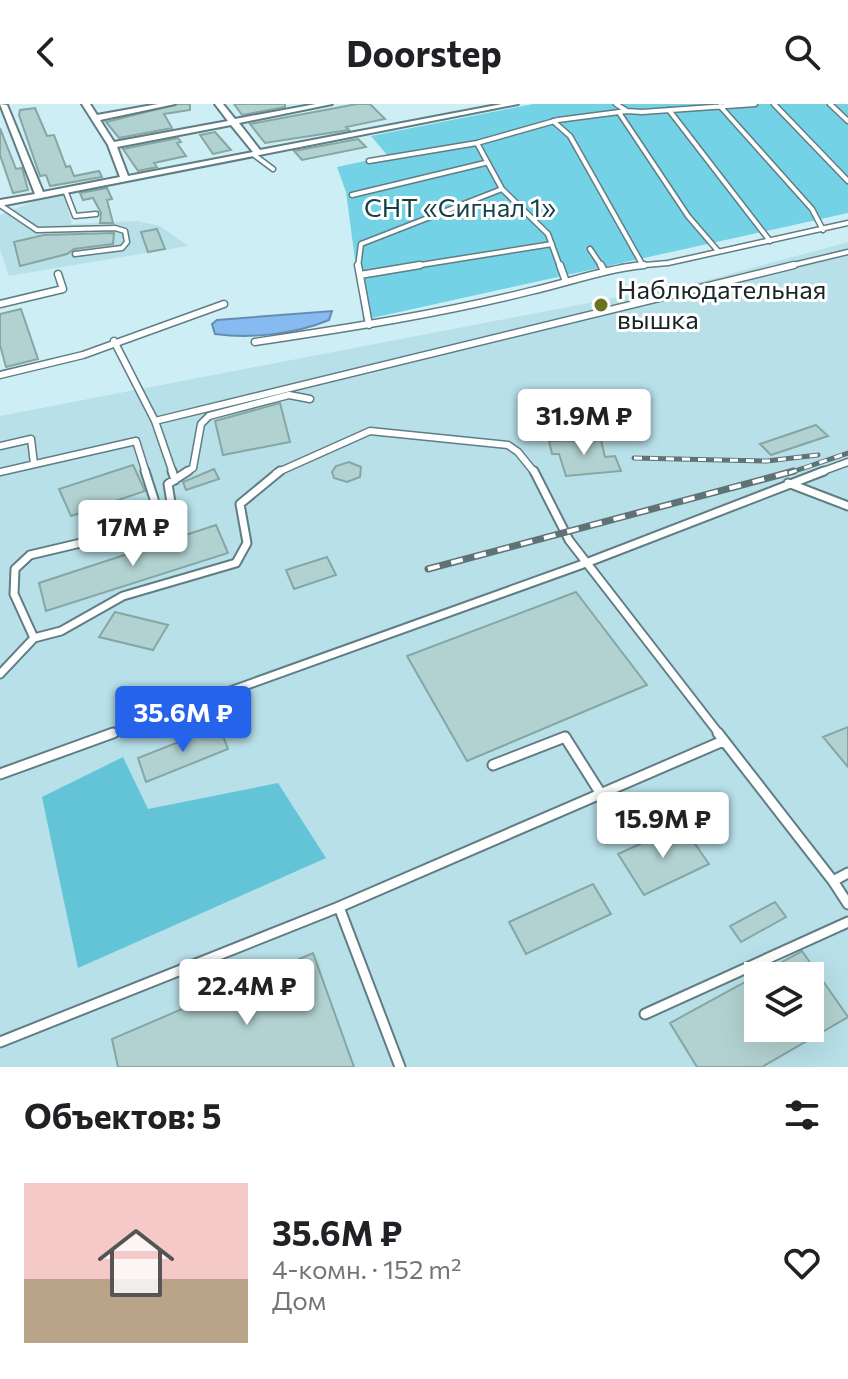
<!DOCTYPE html>
<html lang="ru">
<head>
<meta charset="utf-8">
<style>
  :root { --surface:#fff; --page:#f2f2f2; --text:#202124; --muted:#757577; --accent:#2563eb }
  body { margin:0; font-family:Commissioner,sans-serif; background:var(--page); color:var(--text); height:100vh; display:flex; flex-direction:column; font-size:30px; white-space:nowrap }
  * { box-sizing:border-box; margin:0 }
  p { font-size:26px; color:var(--muted) }
  .icon { flex:none; width:44px; height:44px; fill:none; stroke:currentColor; stroke-width:2; stroke-linecap:round; stroke-linejoin:round }
  .map { position:relative; height:963px; overflow:hidden }
  .details { display:flex; flex-direction:column; background:var(--surface); flex:1 }
  .details>* { flex:none }
  .tools { position:absolute; left:744px; top:858px; display:grid; gap:16px }
  .tools a { display:grid; place-items:center; width:80px; height:80px; border-radius:0px; background:var(--surface); box-shadow:0 8px 32px #0002; font-size:40px }
  .price { position:absolute; translate:-50% -68px; padding:0 18px; border-radius:8px; background:#fff; color:#222; font-size:26px; line-height:52px; filter:drop-shadow(0 2px 4px #0008) }
  .price::after { content:''; position:absolute; left:50%; top:48px; width:24px; height:18px; margin-left:-12px; background:inherit; clip-path:polygon(0 0,100% 0,50% 100%) }
  .price.current { background:var(--accent); color:#fff }
  ul { padding:0; list-style:none }
  li { display:flex; align-items:center; gap:24px; height:200px; padding:0 24px }
  li span { display:grid; place-items:center; flex:none; width:224px; height:160px; border-radius:0px; color:#555 }
  li>.icon { margin-inline-start:auto }
  span .icon { width:96px; height:96px; fill:#fffc; stroke-width:1 }
  li b { font-size:34px }
  h2 { display:flex; justify-content:space-between; align-items:center; height:96px; padding:0 24px; font-size:34px }
  header { display:flex; justify-content:space-between; align-items:center; height:104px; padding:0 24px; background:var(--surface); font-size:36px; font-weight:700 }
  .map>svg:first-child { display:block }
  .built { fill:#b8e0e9; fill-rule:evenodd }
  .green { fill:#73d2e5 }
  .forest { fill:#63c4d8 }
  .water { fill:#86baf1; stroke:#658db4; stroke-width:2 }
  .building { fill:#b2d2d1; stroke:#86a6a4; stroke-width:2; fill-rule:evenodd }
  .lines { fill:none; stroke-linecap:round; stroke-linejoin:round }
  .lane-far3-casing { stroke:#607d83; stroke-width:7 }
  .lane-far2-casing { stroke:#607d83; stroke-width:9 }
  .lane-far1-casing { stroke:#607d83; stroke-width:11 }
  .lane-casing { stroke:#607d83; stroke-width:13 }
  .street-casing { stroke:#607d83; stroke-width:4 }
  .lane-far3 { stroke:#fff; stroke-width:4 }
  .lane-far2 { stroke:#fff; stroke-width:6 }
  .lane-far1 { stroke:#fff; stroke-width:7 }
  .lane { stroke:#fff; stroke-width:9 }
  .street { fill:#fff; fill-rule:evenodd }
  .rail-far1-casing { stroke:#5f7377; stroke-width:5 }
  .rail-casing { stroke:#5f7377; stroke-width:7 }
  .rail-far1 { stroke:#fff; stroke-width:3; stroke-dasharray:8; stroke-linecap:butt }
  .rail { stroke:#fff; stroke-width:4; stroke-dasharray:12; stroke-linecap:butt }
  .poi-dot { fill:#68741f; stroke:#fff; stroke-width:3 }
  .labels { text-anchor:middle; stroke-width:6; stroke-linejoin:round; paint-order:stroke }
  .far-park-label { font-size:26px; fill:#14414a; stroke:#fff }
  .far-poi-label { font-size:26px; fill:#192527; stroke:#fff; text-anchor:start }
</style>
</head>
<body>
<header><svg class="icon" aria-label="back" viewBox="0 0 24 24"><path d="M15 5l-7 7 7 7"/></svg>Doorstep<svg class="icon" aria-label="search" viewBox="0 0 24 24"><circle cx="10" cy="10" r="6"/><path d="M15 15l6 6"/></svg></header>
<div class="map">
<svg width="848" height="963" viewBox="0 0 848 963">
  <rect width="100%" height="100%" fill="#ceeef5"/>
  <path class="built" d="M 64,91 L 72,120 L 137,117 L 160,122 L 188,142 L 9,172 L 0,146 L 0,111 L 35,97 Z
    M 848,138 L 848,963 L 0,963 L 0,312 L 708,176 ZM 758,872 L 810,872 L 810,924 L 758,924 Z"/>
  <path class="green" d="M 533,0 L 848,0 L 848,109 L 363,216 L 346,88 L 337,63 L 388,52 L 371,32 Z"/>
  <path class="forest" d="M 123,653 L 148,705 L 278,679 L 326,754 L 78,864 L 42,693 Z"/>
  <path class="water" d="M 332,207 L 329,216 C 295,230 252,235 215,230 L 212,220 L 217,216 Z"/>
  <path class="building" d="M 178,0 L 190,0 L 190,6 L 164,10 L 172,24 L 119,34 L 106,18 Z
    M 234,0 L 285,0 L 285,3 L 242,11 Z
    M 357,0 L 370,0 L 385,15 L 346,23 L 349,26 L 265,39 L 250,20 Z
    M 35,4 L 47,32 L 54,31 L 66,63 L 70,62 L 74,72 L 99,67 L 102,73 L 50,82 L 46,71 L 40,72 L 19,11 L 20,6 Z
    M 0,24 L 16,65 L 22,64 L 28,86 L 13,89 L 0,51 Z
    M 215,28 L 231,46 L 213,50 L 200,31 Z
    M 178,34 L 181,38 L 177,39 L 186,52 L 154,59 L 157,63 L 138,67 L 123,45 Z
    M 358,35 L 366,43 L 302,56 L 294,47 Z
    M 107,84 L 112,95 L 107,96 L 113,119 L 100,119 L 101,109 L 93,94 L 83,96 L 80,89 Z
    M 157,125 L 165,145 L 148,148 L 141,128 Z
    M 114,129 L 113,140 L 74,145 L 67,150 L 20,162 L 14,138 L 44,131 Z
    M 21,205 L 38,255 L 6,263 L 0,241 L 0,210 Z
    M 280,299 L 290,338 L 223,351 L 215,317 Z
    M 816,321 L 828,332 L 771,351 L 760,340 Z
    M 601,336 L 605,353 L 615,352 L 621,367 L 566,372 L 559,350 L 552,350 L 549,337 Z
    M 349,358 L 361,363 L 360,373 L 347,378 L 334,374 L 332,368 L 336,362 Z
    M 133,361 L 145,387 L 71,412 L 59,385 Z
    M 214,365 L 219,375 L 186,386 L 183,378 Z
    M 216,421 L 228,449 L 46,507 L 39,479 Z
    M 327,453 L 336,471 L 294,485 L 286,466 Z
    M 576,488 L 647,581 L 467,657 L 407,552 Z
    M 115,508 L 168,521 L 153,546 L 99,533 Z
    M 219,622 L 228,645 L 146,678 L 138,654 Z
    M 848,623 L 848,663 L 823,633 Z
    M 682,721 L 709,760 L 644,791 L 618,750 Z
    M 593,780 L 611,810 L 526,850 L 509,818 Z
    M 775,798 L 786,813 L 741,838 L 730,822 Z
    M 802,847 L 848,913 L 762,963 L 697,963 L 670,919 ZM 758,872 L 810,872 L 810,924 L 758,924 Z
    M 313,849 L 354,963 L 118,963 L 112,935 Z"/>
  <g class="lines">
    <g class="lane-far3-casing">
      <path id="lane-far3" d="M 616,0 L 627,7 L 642,8 L 755,0
        M 774,0 L 848,77
        M 830,0 L 848,17
        M 720,2 L 812,105 L 823,126
        M 669,6 L 770,137
        M 620,10 L 688,112 L 718,147
        M 553,17 L 570,32 L 642,160
        M 477,39 L 502,85 L 548,130 L 560,163
        M 253,50 L 273,65
        M 369,57 L 477,39 L 558,16 L 627,7
        M 65,86 L 75,112 L 96,110
        M 352,91 L 485,59
        M 0,101 L 37,126 L 115,124 L 125,127 L 127,138 L 122,144 L 75,150
        M 590,145 L 602,163
        M 358,163 L 361,140 L 502,85
        M 408,163 L 552,140
        M 622,163 L 668,159 L 848,119
        M 785,163 L 848,148"/>
    </g>
    <g class="lane-far2-casing">
      <path id="lane-far2" d="M 358,161 L 369,221
        M 560,161 L 566,178
        M 601,161 L 603,165
        M 360,171 L 420,161
        M 0,200 L 63,185 L 58,170
        M 114,237 L 155,317 L 173,369
        M 255,238 C 347,224 440,210 531,187 C 570,178 604,165 644,161
        M 0,271 L 83,251 L 224,200
        M 155,317 L 794,161
        M 0,342 L 31,335 L 34,360
        M 0,368 L 136,337 L 146,369
        M 185,369 L 193,364 L 201,320 L 209,312 L 289,291 L 310,295
        M 276,369 L 370,327 L 508,341 L 518,348 L 535,369
        M 818,369 L 848,358"/>
    </g>
    <g class="lane-far1-casing">
      <path id="lane-far1" d="M 145,367 L 154,395
        M 172,367 L 175,376
        M 188,367 L 168,380 L 173,411 L 102,434 L 30,451 L 15,465 L 14,490 L 34,534 L 61,527 L 123,492 L 236,459 L 247,439 L 240,400 L 280,367
        M 534,367 L 569,436 L 720,631
        M 788,379 L 848,402
        M 0,570 L 34,534
        M 108,631 L 586,459 L 824,367"/>
    </g>
    <g class="lane-casing">
      <path id="lane" d="M 718,629 L 833,777
        M 493,661 L 565,633 L 601,690
        M 0,670 L 113,629
        M 848,769 L 833,777 L 848,800
        M 339,803 L 400,963
        M 645,910 L 848,818
        M 0,938 L 339,803 L 723,637"/>
    </g>
    <g class="street-casing">
      <path id="street" d="M 0,0 L 7,1 L 43,88 L 120,73 L 108,41 L 82,0 L 90,0 L 97,11 L 158,0 L 175,0 L 100,16 L 114,38 L 228,17 L 215,0 L 223,0 L 235,15 L 316,0 L 332,0 L 239,19 L 260,46 L 502,0 L 518,0 L 0,102 L 0,96 L 35,90 ZM 231,21 L 253,48 L 128,72 L 117,43 Z"/>
    </g>
    <use href="#lane-far3" class="lane-far3"/>
    <use href="#lane-far2" class="lane-far2"/>
    <use href="#lane-far1" class="lane-far1"/>
    <use href="#lane" class="lane"/>
    <use href="#street" class="street"/>
    <g class="rail-far1-casing">
      <path id="rail-far1" d="M 634,354 L 767,357 L 818,351
        M 789,369 L 848,349"/>
    </g>
    <g class="rail-casing">
      <path id="rail" d="M 428,465 L 794,367"/>
    </g>
    <use href="#rail-far1" class="rail-far1"/>
    <use href="#rail" class="rail"/>
  </g>
  <circle class="poi-dot" cx="601" cy="201" r="8"/>
  <g class="labels">
    <g class="far-park-label">
      <text x="460" y="113">СНТ «Сигнал 1»</text>
    </g>
    <g class="far-poi-label">
      <text x="617" y="195">Наблюдательная<tspan x="617" dy="30">вышка</tspan></text>
    </g>
  </g>
</svg>
<div class="tools">
<a><svg class="icon" aria-label="layers" viewBox="0 0 24 24"><path d="M12 4l9 5-9 5-9-5zM3 14l9 5 9-5"/></svg></a>
</div>
<b class="price" style="left:584px;top:353px">31.9M ₽</b>
<b class="price" style="left:133px;top:464px">17M ₽</b>
<b class="price current" style="left:183px;top:650px">35.6M ₽</b>
<b class="price" style="left:663px;top:756px">15.9M ₽</b>
<b class="price" style="left:247px;top:923px">22.4M ₽</b>
</div>
<section class="details">
<h2>Объектов: 5<svg class="icon" aria-label="filters" viewBox="0 0 24 24"><path d="M4 7h16M4 17h16"/><circle cx="9" cy="7" r="2"/><circle cx="15" cy="17" r="2"/></svg></h2>
<ul>
<li><span style="background:linear-gradient(#f6c9c9 60%,#b9a48a 0)"><svg class="icon" aria-label="home" viewBox="0 0 24 24"><path d="M3 11l9-7 9 7M6 9v11h12V9"/></svg></span><div><b>35.6M ₽</b><p>4-комн. · 152 m²</p><p>Дом</p></div><svg class="icon" aria-label="heart" viewBox="0 0 24 24"><path d="M12 20l-8-8c-3-5 5-10 8-4 3-6 11-1 8 4z"/></svg></li>
</ul>
</section>
</body>
</html>
